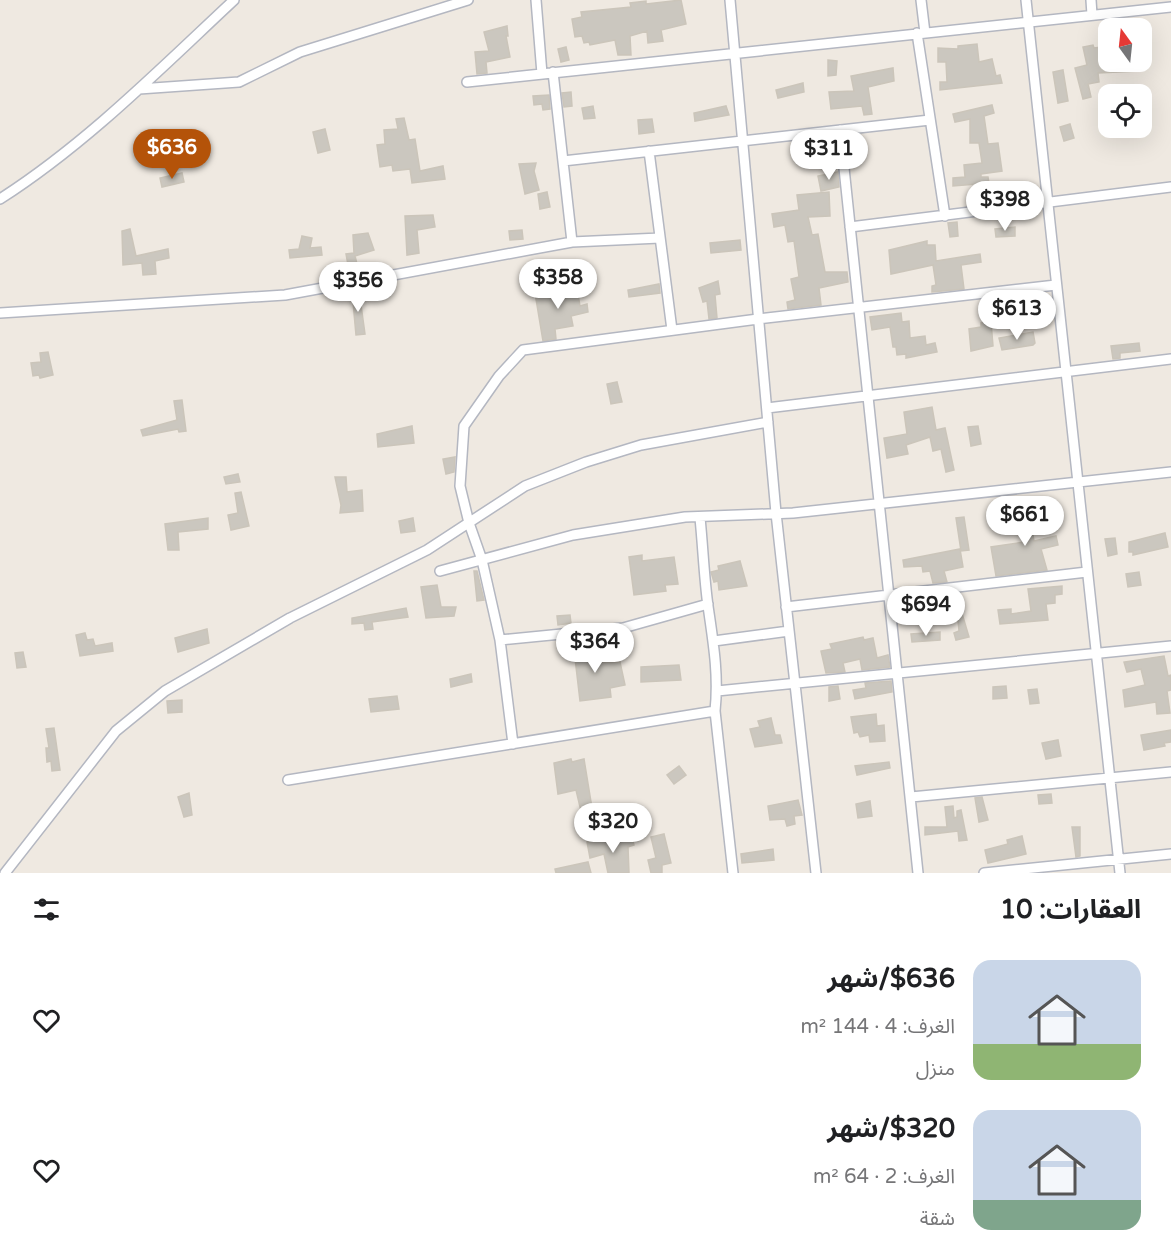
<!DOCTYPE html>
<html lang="ar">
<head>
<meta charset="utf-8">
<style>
  :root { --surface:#fff; --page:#f2f2f2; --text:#202124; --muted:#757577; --accent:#b45309 }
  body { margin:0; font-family:"Varela Round","Noto Sans Arabic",sans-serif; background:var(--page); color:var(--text); direction:rtl; height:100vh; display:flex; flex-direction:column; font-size:22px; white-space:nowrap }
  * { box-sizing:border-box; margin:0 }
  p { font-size:20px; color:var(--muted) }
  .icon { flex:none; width:33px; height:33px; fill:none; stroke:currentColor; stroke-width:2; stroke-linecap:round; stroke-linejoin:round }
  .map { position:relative; height:873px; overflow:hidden; direction:ltr }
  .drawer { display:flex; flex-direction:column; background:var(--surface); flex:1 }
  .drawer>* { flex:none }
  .needle { width:39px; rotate:345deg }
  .tools { position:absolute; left:1098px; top:18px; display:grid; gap:12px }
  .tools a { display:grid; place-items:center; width:54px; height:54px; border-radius:12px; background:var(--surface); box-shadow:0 6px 24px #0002; font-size:30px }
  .price { position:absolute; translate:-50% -51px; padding:0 14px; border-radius:21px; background:#fff; color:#222; font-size:20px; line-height:39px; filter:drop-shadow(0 2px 3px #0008) }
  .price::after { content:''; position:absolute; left:50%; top:36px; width:18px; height:14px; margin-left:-9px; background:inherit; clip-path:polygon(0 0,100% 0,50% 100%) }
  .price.selected { background:var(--accent); color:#fff }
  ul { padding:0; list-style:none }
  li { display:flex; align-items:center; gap:18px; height:150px; padding:0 30px }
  li span { display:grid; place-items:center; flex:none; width:168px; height:120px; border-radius:18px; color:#555 }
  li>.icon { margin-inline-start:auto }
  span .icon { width:72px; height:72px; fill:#fffc; stroke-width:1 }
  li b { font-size:26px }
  h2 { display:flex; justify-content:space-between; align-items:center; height:72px; padding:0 30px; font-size:26px }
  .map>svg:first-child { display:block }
  .building { fill:#cbc7bf; stroke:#cbc5ba; stroke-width:1.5 }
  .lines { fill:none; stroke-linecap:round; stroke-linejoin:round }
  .minor-casing { stroke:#b4b7c1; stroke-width:12 }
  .minor { stroke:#fff; stroke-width:9 }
</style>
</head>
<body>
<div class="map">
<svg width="1171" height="873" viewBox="0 0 1171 873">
  <rect width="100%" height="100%" fill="#efe9e1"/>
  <path class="building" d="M 681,0 L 686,24 L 661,30 L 663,41 L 648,43 L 647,31 L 630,36 L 631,55 L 618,55 L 615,40 L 590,45 L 589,42 L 584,43 L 582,36 L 575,37 L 572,19 L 582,17 L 581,12 L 631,7 L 630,3 L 646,1 L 646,4 Z
    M 507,26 L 508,36 L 506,36 L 510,57 L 486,62 L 487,73 L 477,74 L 475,52 L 489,51 L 484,32 Z
    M 977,44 L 979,62 L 992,59 L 996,76 L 1000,75 L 1002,83 L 940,90 L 940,82 L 947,82 L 946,62 L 938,62 L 938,48 L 958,49 L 958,46 Z
    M 1093,45 L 1094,48 L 1108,46 L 1108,65 L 1134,63 L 1137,71 L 1098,73 L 1099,82 L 1088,84 L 1091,97 L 1083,99 L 1075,68 L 1087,65 L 1083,47 Z
    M 566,47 L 569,60 L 561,62 L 558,49 Z
    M 828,60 L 837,61 L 836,75 L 828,76 Z
    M 893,68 L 894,81 L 868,87 L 872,114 L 864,115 L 862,106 L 831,109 L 829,92 L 854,91 L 851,76 Z
    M 1063,70 L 1068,101 L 1058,103 L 1053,72 Z
    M 803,83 L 804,92 L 778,98 L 776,90 Z
    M 571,92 L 572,106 L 564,107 L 562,93 Z
    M 549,95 L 550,109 L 543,110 L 542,104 L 534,105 L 533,96 Z
    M 992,105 L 994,113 L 984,116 L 988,144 L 998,143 L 1002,171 L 981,174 L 981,177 L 988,177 L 989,183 L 953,186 L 953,178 L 965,177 L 964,165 L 982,163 L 979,143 L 970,143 L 970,119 L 955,122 L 953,114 Z
    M 593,106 L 595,118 L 584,119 L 582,108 Z
    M 726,106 L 729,115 L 695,121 L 694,113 Z
    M 404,118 L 409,140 L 415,139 L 420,171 L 443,166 L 445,179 L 412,183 L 410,169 L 393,171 L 392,165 L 380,167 L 377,145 L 385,144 L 384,130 L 398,129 L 396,119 Z
    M 652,119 L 654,132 L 639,134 L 638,120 Z
    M 1070,124 L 1074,138 L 1064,141 L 1060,127 Z
    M 325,129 L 330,150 L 318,153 L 313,132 Z
    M 536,163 L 534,171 L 539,190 L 525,194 L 519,164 Z
    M 838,172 L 839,187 L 821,191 L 818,176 Z
    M 182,173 L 184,182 L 162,187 L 160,178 Z
    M 547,192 L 550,207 L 540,209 L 538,194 Z
    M 829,192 L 830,216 L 808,217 L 812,235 L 818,234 L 825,272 L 847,272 L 848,282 L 819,288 L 821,305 L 788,309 L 787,302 L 795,300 L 791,279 L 799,277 L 794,241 L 788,242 L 785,225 L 774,227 L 772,214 L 799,210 L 797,195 Z
    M 433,215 L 435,227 L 417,230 L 419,253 L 407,255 L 405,216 Z
    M 957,222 L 958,236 L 950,237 L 948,223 Z
    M 1015,227 L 1015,236 L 996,237 L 995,229 Z
    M 130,229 L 136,256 L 168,249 L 169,258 L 155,261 L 156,274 L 143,275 L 142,263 L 123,265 L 122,231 Z
    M 522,230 L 523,239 L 510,240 L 509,231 Z
    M 368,233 L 374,250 L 355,256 L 358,268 L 349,270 L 346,254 L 354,253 L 353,235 Z
    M 302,236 L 312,238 L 310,248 L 321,247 L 322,255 L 290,258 L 289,250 L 299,249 Z
    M 740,240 L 741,250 L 711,253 L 710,243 Z
    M 927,241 L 927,245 L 935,245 L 936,261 L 980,254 L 981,262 L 961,265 L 964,289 L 932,292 L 932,286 L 936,285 L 933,265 L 891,274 L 889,250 Z
    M 718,281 L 720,294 L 715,295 L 717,318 L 709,319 L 707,301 L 703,302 L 699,288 Z
    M 659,284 L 660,293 L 629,297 L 628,290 Z
    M 567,288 L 577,288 L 580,306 L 587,304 L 588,312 L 571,316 L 573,326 L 555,329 L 556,339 L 543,341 L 535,293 Z
    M 359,290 L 365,334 L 356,335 L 352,291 Z
    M 901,313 L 902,322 L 909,321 L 910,338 L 925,336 L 926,345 L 935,343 L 937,352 L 906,358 L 906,354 L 897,355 L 896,347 L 893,347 L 890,327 L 872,330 L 870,317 Z
    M 991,322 L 993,346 L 971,351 L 969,329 L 981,327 L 981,323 Z
    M 1033,332 L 1035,343 L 1033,345 L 1002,350 L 999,338 Z
    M 1139,343 L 1140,351 L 1120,353 L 1120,358 L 1113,359 L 1111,346 Z
    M 48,352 L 53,375 L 40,378 L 39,375 L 33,376 L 31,363 L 41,362 L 40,353 Z
    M 617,382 L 622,402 L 611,404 L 607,384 Z
    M 182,400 L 186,431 L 179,432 L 178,429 L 143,436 L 141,430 L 177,420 L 174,401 Z
    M 932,407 L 936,430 L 945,428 L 954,470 L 946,472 L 941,449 L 933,451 L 930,437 L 906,445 L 908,454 L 887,458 L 884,438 L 907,434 L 904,412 Z
    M 412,426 L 414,443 L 378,447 L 377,434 Z
    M 978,426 L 981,444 L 971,446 L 968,427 Z
    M 455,457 L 454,472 L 446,474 L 443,459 Z
    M 238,474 L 240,482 L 226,484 L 224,477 Z
    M 335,477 L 346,477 L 347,492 L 362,490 L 363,511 L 340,513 L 341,505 Z
    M 241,492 L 249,526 L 231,530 L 228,515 L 238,513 L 235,493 Z
    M 1051,504 L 1054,517 L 1031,521 L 1034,541 L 1056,536 L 1058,545 L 1041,549 L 1047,570 L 996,576 L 991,547 L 1024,542 L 1020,512 Z
    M 964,517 L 969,550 L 961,551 L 956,518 Z
    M 208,518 L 208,529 L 178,532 L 179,550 L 168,550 L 165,524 Z
    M 413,518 L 415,531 L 401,533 L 399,521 Z
    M 1165,533 L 1168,547 L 1133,555 L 1133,552 L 1129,552 L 1129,542 Z
    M 1115,538 L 1117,554 L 1108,556 L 1105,539 Z
    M 960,549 L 963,567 L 944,571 L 947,582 L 933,583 L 930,571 L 923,572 L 922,566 L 904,567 L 903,560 Z
    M 642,555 L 642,561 L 674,557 L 678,584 L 665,585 L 666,591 L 634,595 L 629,557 Z
    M 740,561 L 747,586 L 719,590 L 718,581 L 714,582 L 711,572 L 719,570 L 718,566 Z
    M 474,571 L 477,571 L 484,600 L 477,601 Z
    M 1139,572 L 1141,585 L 1128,587 L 1126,574 Z
    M 437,585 L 441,607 L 456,607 L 454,616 L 426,618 L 421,587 Z
    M 1062,586 L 1062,594 L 1055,595 L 1055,603 L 1046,604 L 1048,620 L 1000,624 L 998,610 L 1011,609 L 1011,614 L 1031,611 L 1028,589 Z
    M 406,608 L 408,617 L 372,622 L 373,629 L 365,630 L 364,623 L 352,624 L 352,618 Z
    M 957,610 L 961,610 L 969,637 L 956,640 L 954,633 L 959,631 Z
    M 570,615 L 571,623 L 558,625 L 557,616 Z
    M 207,629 L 209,643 L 178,652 L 175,638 Z
    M 940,632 L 940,640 L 912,642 L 911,634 Z
    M 85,633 L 87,640 L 93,639 L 95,646 L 112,643 L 113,651 L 80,656 L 76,635 Z
    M 863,637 L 864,640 L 873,638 L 877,658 L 888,655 L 890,667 L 862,670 L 860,659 L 843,663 L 845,672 L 826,673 L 821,651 L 832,649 L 830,644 Z
    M 588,639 L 591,663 L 620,662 L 625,685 L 610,688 L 611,697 L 580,701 L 573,641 Z
    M 23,652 L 26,667 L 17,668 L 15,653 Z
    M 1164,656 L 1168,676 L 1171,675 L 1171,690 L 1167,691 L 1170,713 L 1157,714 L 1156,702 L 1125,707 L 1123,690 L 1145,685 L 1141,669 L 1127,672 L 1124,662 Z
    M 679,665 L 681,680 L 641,682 L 641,667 Z
    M 471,674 L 472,682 L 451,687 L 450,679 Z
    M 891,681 L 892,692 L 855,699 L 853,690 L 866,688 L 865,683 Z
    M 838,686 L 840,699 L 829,701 L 829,687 Z
    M 1006,686 L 1007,698 L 993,699 L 993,687 Z
    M 1037,689 L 1039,703 L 1030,704 L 1028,690 Z
    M 397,696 L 399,709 L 371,712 L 369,699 Z
    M 182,700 L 182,712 L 168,713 L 167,701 Z
    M 876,714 L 877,726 L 884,725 L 885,741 L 870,742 L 869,735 L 860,737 L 858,732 L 854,733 L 851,717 Z
    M 771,718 L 775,735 L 780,735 L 782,743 L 755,747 L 750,729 L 760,727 L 758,721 Z
    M 54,728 L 60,770 L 52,771 L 51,761 L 47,762 L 46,748 L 49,748 L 46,729 Z
    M 1171,730 L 1171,742 L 1164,743 L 1165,746 L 1144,750 L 1141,735 Z
    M 1058,740 L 1061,756 L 1046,759 L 1042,743 Z
    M 571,759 L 572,762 L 584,759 L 592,808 L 581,811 L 576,790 L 558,794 L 554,763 Z
    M 889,762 L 890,768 L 857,775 L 855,766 Z
    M 679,766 L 686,775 L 674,784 L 667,775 Z
    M 189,793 L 192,815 L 184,817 L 178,797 Z
    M 1051,794 L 1052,803 L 1039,804 L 1038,795 Z
    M 982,797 L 988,820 L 979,822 L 975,798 Z
    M 798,800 L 802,815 L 794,816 L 795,824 L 787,826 L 785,819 L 770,820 L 768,806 Z
    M 870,801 L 872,816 L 858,818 L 856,804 Z
    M 953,806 L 954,818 L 957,817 L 957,811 L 961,810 L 967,840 L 959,841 L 958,831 L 925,835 L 925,827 L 947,827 L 945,807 Z
    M 1072,827 L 1080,827 L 1080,856 L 1076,857 Z
    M 664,834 L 671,863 L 662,865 L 662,873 L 651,873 L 648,860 L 656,858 L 651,837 Z
    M 1022,836 L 1026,854 L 988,863 L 985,850 L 1008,844 L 1007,840 Z
    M 632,838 L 634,845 L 628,847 L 629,873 L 608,873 L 604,854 L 590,858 L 587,842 Z
    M 773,849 L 774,860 L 742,863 L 741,854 Z
    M 588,862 L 591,873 L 556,873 L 555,869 Z"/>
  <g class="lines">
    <g class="minor-casing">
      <path id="minor" d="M 536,0 L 542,74
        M 730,0 L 776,513 L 816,873
        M 921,0 L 925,33
        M 1026,0 L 1120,873
        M 1091,0 L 1092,15
        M 917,33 L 945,216
        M 553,72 L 572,242
        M 467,82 L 1171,7
        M 139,89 L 239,82 L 300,52 L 468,0
        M 840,130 L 918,873
        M 649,151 L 672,330
        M 563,161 L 930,120
        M 0,199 C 86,144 160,69 234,0
        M 850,227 L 1171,187
        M 0,313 L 285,295 L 572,242 L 660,238
        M 767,408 L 1171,359
        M 700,518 C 703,547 704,577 708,606 C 713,641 719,675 715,711 L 733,873
        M 440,571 L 573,535 L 685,517 L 793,513 L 1171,472
        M 786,607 L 1087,572
        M 500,640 L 623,628 L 708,604
        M 714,641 L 789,631
        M 717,691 L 1171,646
        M 513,744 L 500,640 L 482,560 L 469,523 L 460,486 L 464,426 L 499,376 L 523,350 L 758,319 L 1056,285
        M 288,780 L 715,711
        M 911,797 L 1171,772
        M 5,873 L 116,731 L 165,691 L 290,618 L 427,550 L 525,486 L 586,462 L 641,445 L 768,422
        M 984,873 L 1171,854"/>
    </g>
    <use href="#minor" class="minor"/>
  </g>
</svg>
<div class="tools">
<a><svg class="needle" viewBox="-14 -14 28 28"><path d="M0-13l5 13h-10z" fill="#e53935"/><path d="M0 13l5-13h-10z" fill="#757577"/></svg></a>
<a><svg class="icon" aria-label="locate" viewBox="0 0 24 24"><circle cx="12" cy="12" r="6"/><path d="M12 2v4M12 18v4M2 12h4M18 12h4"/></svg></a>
</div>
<b class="price selected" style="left:172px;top:180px">$636</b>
<b class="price" style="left:829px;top:181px">$311</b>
<b class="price" style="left:1005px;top:232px">$398</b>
<b class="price" style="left:558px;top:310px">$358</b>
<b class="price" style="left:358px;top:313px">$356</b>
<b class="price" style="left:1017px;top:341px">$613</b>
<b class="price" style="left:1025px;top:547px">$661</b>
<b class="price" style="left:926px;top:637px">$694</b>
<b class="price" style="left:595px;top:674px">$364</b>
<b class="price" style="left:613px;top:854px">$320</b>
</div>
<section class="drawer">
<h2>العقارات: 10<svg class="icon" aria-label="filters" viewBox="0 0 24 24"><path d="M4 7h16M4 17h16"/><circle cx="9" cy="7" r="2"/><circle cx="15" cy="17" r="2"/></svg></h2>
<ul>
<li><span style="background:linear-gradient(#c9d6e8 70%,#8fb573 0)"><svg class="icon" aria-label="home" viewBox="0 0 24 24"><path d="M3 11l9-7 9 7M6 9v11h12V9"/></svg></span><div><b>$636/شهر</b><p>الغرف: 4 · 144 m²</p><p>منزل</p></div><svg class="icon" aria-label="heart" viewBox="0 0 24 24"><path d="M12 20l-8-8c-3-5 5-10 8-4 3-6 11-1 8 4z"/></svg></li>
<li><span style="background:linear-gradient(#c9d6e8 75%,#7fa58c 0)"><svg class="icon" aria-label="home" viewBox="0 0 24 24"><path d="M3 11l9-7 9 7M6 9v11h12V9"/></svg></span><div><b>$320/شهر</b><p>الغرف: 2 · 64 m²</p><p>شقة</p></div><svg class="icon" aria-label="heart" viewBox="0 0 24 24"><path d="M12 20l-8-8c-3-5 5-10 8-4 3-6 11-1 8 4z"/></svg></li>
</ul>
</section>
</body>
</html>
